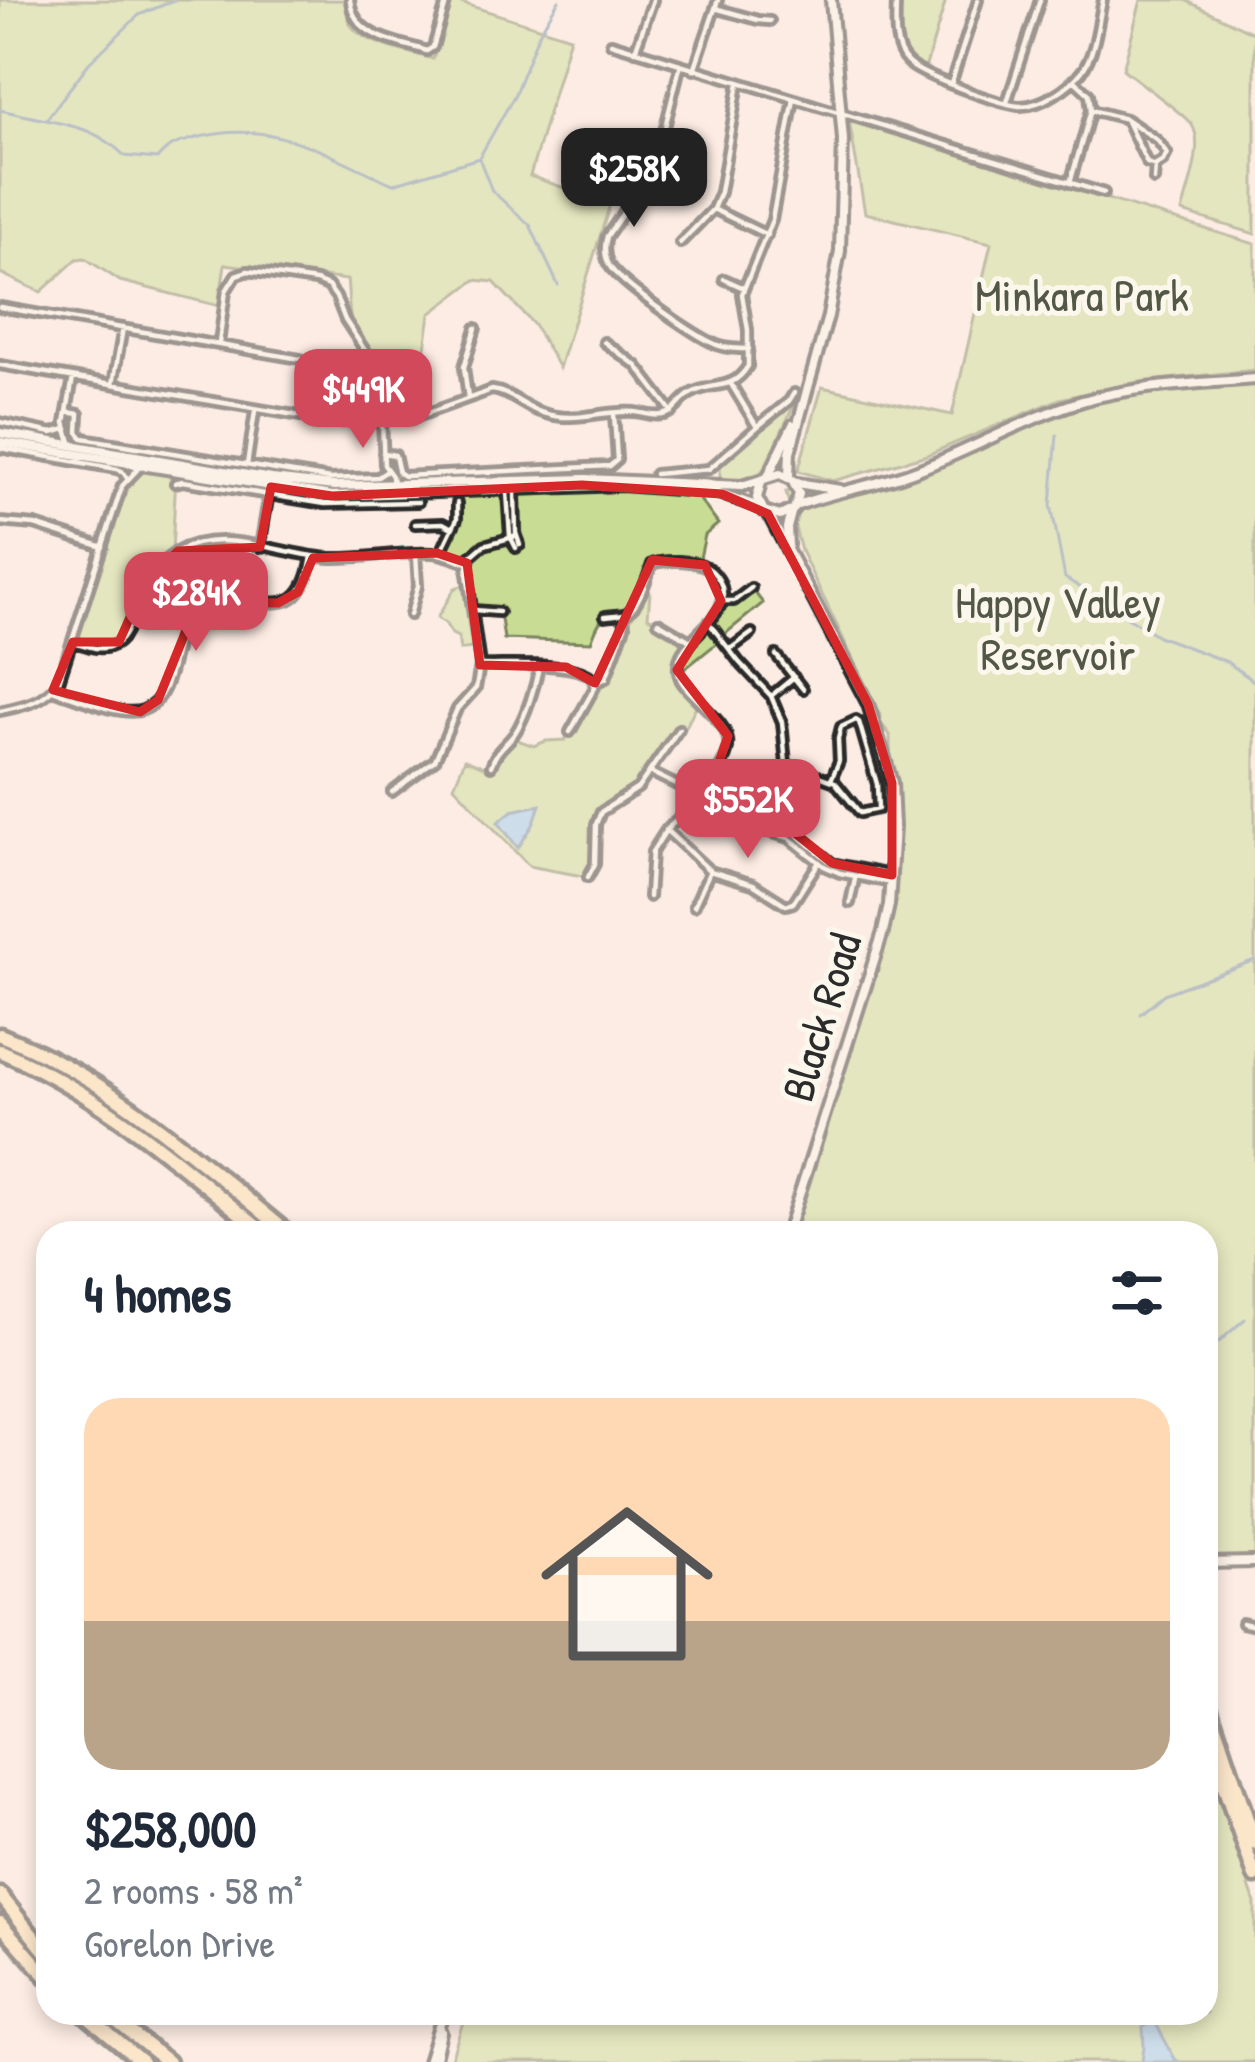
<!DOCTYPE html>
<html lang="en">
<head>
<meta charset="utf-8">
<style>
  :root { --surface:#fff; --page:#f2f2f3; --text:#1f2937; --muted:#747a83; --accent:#d1495b }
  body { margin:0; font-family:"Patrick Hand",sans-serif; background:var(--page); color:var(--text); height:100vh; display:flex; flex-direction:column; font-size:45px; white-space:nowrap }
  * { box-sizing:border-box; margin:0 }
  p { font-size:39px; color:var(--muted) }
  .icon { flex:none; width:66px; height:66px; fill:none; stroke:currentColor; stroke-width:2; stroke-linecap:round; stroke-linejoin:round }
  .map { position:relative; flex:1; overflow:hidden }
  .panel { position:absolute; left:36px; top:1221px; width:1182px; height:804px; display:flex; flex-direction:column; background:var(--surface); border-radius:36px; box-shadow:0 6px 18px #0003 }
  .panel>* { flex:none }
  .price { position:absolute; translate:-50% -102px; padding:0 27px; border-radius:24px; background:var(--accent); color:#fff; font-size:39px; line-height:78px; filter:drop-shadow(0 3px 6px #0008) }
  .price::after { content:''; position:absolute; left:50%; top:72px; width:36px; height:27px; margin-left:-18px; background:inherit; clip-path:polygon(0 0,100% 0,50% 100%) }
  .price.current { background:#222; color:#fff }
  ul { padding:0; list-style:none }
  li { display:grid; align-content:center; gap:24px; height:636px; padding:0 48px }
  li span { display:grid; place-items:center; height:372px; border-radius:36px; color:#555 }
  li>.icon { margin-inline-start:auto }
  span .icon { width:216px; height:216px; fill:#fffc; stroke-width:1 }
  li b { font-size:51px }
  h2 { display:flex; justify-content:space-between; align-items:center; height:144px; padding:0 48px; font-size:51px }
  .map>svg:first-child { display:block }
  .green { fill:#c8dd93; stroke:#7a845f; stroke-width:3 }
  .water { fill:#95caf2; stroke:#6b8aa2; stroke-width:3 }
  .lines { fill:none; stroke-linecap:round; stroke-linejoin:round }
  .stream { stroke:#6b8aa2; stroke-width:3 }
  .street-casing { stroke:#2b2b2b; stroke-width:14 }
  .secondary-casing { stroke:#2b2b2b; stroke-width:16 }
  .highway-casing { stroke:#2b2b2b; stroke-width:21 }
  .street { stroke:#fbf7ec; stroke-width:4.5 }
  .secondary { stroke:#fbf7ec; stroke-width:8 }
  .highway { stroke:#fbddab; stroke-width:12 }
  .marked { fill:none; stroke:#d62828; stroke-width:9; stroke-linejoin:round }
  .labels { text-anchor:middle; stroke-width:10; stroke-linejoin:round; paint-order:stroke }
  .park-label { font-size:45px; fill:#525845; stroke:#fbf7ec }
  .street-label { font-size:45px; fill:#2b2b2b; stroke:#fbf7ec }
</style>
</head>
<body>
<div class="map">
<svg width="1255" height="2062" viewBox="0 0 1255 2062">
  <rect width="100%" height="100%" fill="#fcece3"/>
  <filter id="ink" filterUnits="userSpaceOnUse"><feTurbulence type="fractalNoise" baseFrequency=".00833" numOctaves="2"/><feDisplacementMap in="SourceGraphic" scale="24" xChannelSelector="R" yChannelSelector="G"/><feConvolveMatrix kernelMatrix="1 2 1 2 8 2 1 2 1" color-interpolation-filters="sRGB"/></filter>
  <g filter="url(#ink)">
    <path class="green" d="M 0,0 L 345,0 C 346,9 347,22 354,29 C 369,45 413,53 433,59 L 452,2 L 455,1 L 570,37 L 530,176 L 610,204 L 559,368 L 534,325 L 494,282 L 475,280 L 430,314 L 418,395 C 395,385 358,345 351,321 C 348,308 349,293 347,280 L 225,264 L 219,306 L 120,281 L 85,258 L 77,259 L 41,292 L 0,273 Z
      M 899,0 L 946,0 L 925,69 C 895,58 900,27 899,0 Z
      M 1141,0 L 1185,0 L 1255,34 L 1255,234 L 1182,212 C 1187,191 1205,145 1192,125 C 1186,115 1135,79 1123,69 Z
      M 849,120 L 1255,244 L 1255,370 L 1138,382 L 1060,399 L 927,455 L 833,481 L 798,471 L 822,387 L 952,415 L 991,243 L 865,213 Z
      M 1255,377 L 1255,1558 L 1206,1560 L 1206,1233 L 792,1233 L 893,914 L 890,735 L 880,722 L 880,715 L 801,551 L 786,492 L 905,477 L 1019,429 L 1132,391 Z
      M 790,402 L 795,403 L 779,437 L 780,441 C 763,474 759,484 720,481 L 720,461 Z
      M 146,470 L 176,474 L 172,553 L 144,580 L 118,640 L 105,646 L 82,641 L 78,633 L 125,487 Z
      M 582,485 L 692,489 L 718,524 L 705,535 L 700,558 L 696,562 L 652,564 L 646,582 L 650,592 L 648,617 L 673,629 L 691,642 L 706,626 L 721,640 L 682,671 L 678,671 L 680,679 L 699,700 L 685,729 L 681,728 C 666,747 653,775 634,790 C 625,798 609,802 601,811 C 590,825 598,859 588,877 L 529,866 L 454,786 L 465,759 L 484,767 L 491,766 L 499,748 L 514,734 L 520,741 L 534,746 L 546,741 L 565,740 L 595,683 L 606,678 L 625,626 L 624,615 C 598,616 600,620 591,642 L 504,639 L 500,612 L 472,610 L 477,647 L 460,650 L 458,637 L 452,634 L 445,623 L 437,618 L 455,588 L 468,584 L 468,563 L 440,554 L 457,519 L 459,490 Z
      M 751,588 L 763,603 L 724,635 L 714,623 L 723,602 L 728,603 Z
      M 1206,1761 L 1255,1903 L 1255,2062 L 450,2062 L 466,2013 L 1206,2013 Z"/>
    <path class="water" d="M 540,805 L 533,825 L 518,848 L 498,822 L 512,811 Z
      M 1154,2020 L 1175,2059 L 1179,2062 L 1142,2062 L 1144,2047 L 1143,2026 Z"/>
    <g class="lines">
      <path class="stream" d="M 0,110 L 46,120 L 89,63 L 139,15 L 175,0
        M 46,120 C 80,127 100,132 125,156 L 157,159 C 168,145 178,143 196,138 C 275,118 324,154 393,184 L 479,158 L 514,96 L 538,35 L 559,0
        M 479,158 L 492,191 L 530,225 L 558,285
        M 1057,435 L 1051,505 L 1065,578 L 1158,636 L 1227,662 L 1255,682
        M 1140,1014 L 1164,994 L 1255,960
        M 1206,1353 L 1245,1319"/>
      <g class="street-casing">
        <path id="street" d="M 350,0 C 354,38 396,41 427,51 L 433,47 L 447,0
          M 896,0 C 896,20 892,47 907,62 C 920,76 1000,104 1019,106 C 1041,107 1070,87 1082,71 C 1096,52 1098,22 1103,0
          M 715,8 L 758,20 L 770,21
          M 611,43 L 1104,193
          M 635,51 L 653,0
          M 680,67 L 664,131 L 643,184 L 607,236 C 604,246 604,255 609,265 C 618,282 700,340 720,346 C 729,349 739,349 749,349
          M 694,70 L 718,0
          M 951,84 L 978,0
          M 1007,102 L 1040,0
          M 1091,110 L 1126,119 L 1157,140 L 1167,153 L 1163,161 L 1155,166 L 1147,163 L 1126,119
          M 1154,180 L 1155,166
          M 1070,183 L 1091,110 L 1089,94 L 1074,80
          M 713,209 L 767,235
          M 680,243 L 713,209 L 720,192 L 739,83
          M 724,279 L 744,288
          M 0,307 L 300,359 C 319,374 313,393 309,415
          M 604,342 L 637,366 L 672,412
          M 219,343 L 226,291 L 236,275 L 248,271 L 316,281 L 328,286 L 336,297 L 345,320 L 364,349 L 398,390 L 419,401 L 426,413
          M 0,365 L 336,422 L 414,418 L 492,390 C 511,392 524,408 543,413 C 576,424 603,409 635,412 C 645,413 653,417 663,415 C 676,413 680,399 692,393 C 714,381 732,392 748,366 L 748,330 L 742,294 L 772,220 L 794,99
          M 113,384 L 123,328
          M 468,398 L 464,367 L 476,328
          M 67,412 L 79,414 L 78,432 L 83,438 L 330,479 L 378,477 L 387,471
          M 382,420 L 384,465 L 392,476 L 394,493
          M 0,422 L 52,433 L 66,429
          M 757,427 L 789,401 L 794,393
          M 71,442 L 65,423 L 73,378
          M 0,448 L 117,469 L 122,471 L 127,478
          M 383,453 L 395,455 L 399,473 L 404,476 L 610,466 L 617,460 L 614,414
          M 247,465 L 255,411
          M 655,474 L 709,469 L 757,427 L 731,384
          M 175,483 L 183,481 L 325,504 L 418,502
          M 507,492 L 510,536 L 516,548
          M 515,492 L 516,533 L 520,545
          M 0,522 L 35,525 L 103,547
          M 415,524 L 443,523 L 452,528
          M 260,547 L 269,493
          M 440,554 L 457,519 L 457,503
          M 721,601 L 734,601 L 751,588
          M 474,610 L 499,612
          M 410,615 L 418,586 L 416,554
          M 605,616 C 610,615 623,615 627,613 C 640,604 647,578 652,564 C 662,560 669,561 679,561 C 696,562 710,564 719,580 C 739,616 678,636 678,667 C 677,677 683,685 689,691 C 730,733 745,738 704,790
          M 658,622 L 692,642
          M 709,623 L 739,662 L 771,696 L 782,722 L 786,764 L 751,827
          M 73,642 C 85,645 97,651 109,647 C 131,641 131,611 140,593 C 147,577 161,562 176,552 C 223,525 282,556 331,558 C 365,559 399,551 433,553 C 445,554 457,560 468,563
          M 730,649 L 752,633
          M 776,655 L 803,689
          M 482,665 C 504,666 578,661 592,678 C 594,681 594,684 595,687 L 570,732
          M 596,683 L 606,678 L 625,626 L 624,615
          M 53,690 C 75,697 121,718 143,710 C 183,695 167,618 202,599 C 242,578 299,642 312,556
          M 771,696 L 794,677
          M 0,711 C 23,706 45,702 59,681 L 122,486 L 137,470 L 137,466
          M 786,764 L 835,782 L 860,813 L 878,809 L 877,784 L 859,722 L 856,720 L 841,727 L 838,739 L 839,761 L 831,780
          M 491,766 C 498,747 505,747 515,733 C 526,716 535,687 539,667
          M 650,772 L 693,793
          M 392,792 L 435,760 L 457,709 L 476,688 L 480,665 L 467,573 L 470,557 L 484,545 L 517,536
          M 707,798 L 699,805 L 693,802 L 692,796 L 696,790 L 701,789 L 706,792 L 707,798 L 738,815 L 779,826 L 795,833 L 832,863 L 891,875
          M 704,803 L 737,822 L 789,838 L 824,866 L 840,873 L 891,883
          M 666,830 L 710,871 L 753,884 L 786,905 L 793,903 L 819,862
          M 588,877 L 595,864 L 596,824 L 601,812 L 638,788 L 679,729
          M 649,897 L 652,852 L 666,830 L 695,803
          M 850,903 L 855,879
          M 694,906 L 710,871
          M 1242,1623 L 1255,1626"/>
      </g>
      <g class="secondary-casing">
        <path id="secondary" d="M 0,433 L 272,479 L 334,486 L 586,479 L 742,486 L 780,474 L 792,480 L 799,494 L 794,509 L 780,516 L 764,511 L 757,498 L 761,482
          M 0,442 L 332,496 L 622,485 L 716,492 L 759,507
          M 768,476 L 793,425
          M 789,476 L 790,452 L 828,316 L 840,251 L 843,140 L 831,0
          M 797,483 L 840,490
          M 798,505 C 835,491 874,486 912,472 C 970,451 1023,419 1082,401 C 1138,385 1197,384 1255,379
          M 769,515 L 868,704 L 885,758 L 892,783 L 894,827 L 889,905 L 883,932 L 787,1233
          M 788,545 L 787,528 L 791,513
          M 1206,1563 L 1255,1562
          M 428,2062 L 443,2013
          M 434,2062 L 441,2032"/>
      </g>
      <g class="highway-casing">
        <path id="highway" d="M 0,1035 C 111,1078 197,1159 288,1233
          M 0,1051 C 101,1093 180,1165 264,1233
          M 1206,1697 L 1255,1843
          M 1206,1734 L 1255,1876
          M 0,1895 L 48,1955
          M 0,1923 L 48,1978
          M 83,2013 L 142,2062
          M 106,2013 L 168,2062"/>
      </g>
      <use href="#street" class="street"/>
      <use href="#secondary" class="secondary"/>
      <use href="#highway" class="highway"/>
    </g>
  </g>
  <path d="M0 0H1255V2062H0ZM 582,485 L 722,494 L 768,514 L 868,704 L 892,783 L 892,875 L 832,863 L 795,833 L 707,798 L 728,736 L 677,670 L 721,601 L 705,565 L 652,560 L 595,683 L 566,667 L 480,665 L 467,563 L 437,553 L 313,558 L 298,592 L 278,603 L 198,601 L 158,700 L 140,712 L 53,690 L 73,642 L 119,642 L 146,581 L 178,551 L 260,547 L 271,487 L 332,496 Z" fill="#fcece3" fill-opacity=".55" fill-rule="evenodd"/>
  <path class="marked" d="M 582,485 L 722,494 L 768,514 L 868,704 L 892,783 L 892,875 L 832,863 L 795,833 L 707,798 L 728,736 L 677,670 L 721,601 L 705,565 L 652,560 L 595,683 L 566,667 L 480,665 L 467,563 L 437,553 L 313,558 L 298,592 L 278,603 L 198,601 L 158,700 L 140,712 L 53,690 L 73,642 L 119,642 L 146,581 L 178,551 L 260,547 L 271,487 L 332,496 Z"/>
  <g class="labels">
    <g class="park-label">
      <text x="1082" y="311">Minkara Park</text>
      <text x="1058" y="618">Happy Valley<tspan x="1058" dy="52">Reservoir</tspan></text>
    </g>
    <g class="street-label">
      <text transform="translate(821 1017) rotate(-73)" y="16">Black Road</text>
    </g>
  </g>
</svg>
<b class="price current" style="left:634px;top:230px">$258K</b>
<b class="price" style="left:363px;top:451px">$449K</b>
<b class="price" style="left:196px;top:654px">$284K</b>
<b class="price" style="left:748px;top:861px">$552K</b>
<section class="panel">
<h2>4 homes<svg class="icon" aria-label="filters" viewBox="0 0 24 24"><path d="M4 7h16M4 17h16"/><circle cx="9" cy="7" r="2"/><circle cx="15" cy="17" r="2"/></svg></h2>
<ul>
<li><span style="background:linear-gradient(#ffd9b3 60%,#b9a48a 0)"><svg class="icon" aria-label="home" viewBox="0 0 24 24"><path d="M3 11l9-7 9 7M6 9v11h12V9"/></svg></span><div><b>$258,000</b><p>2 rooms · 58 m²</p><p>Gorelon Drive</p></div></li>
</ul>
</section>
</div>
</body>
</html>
